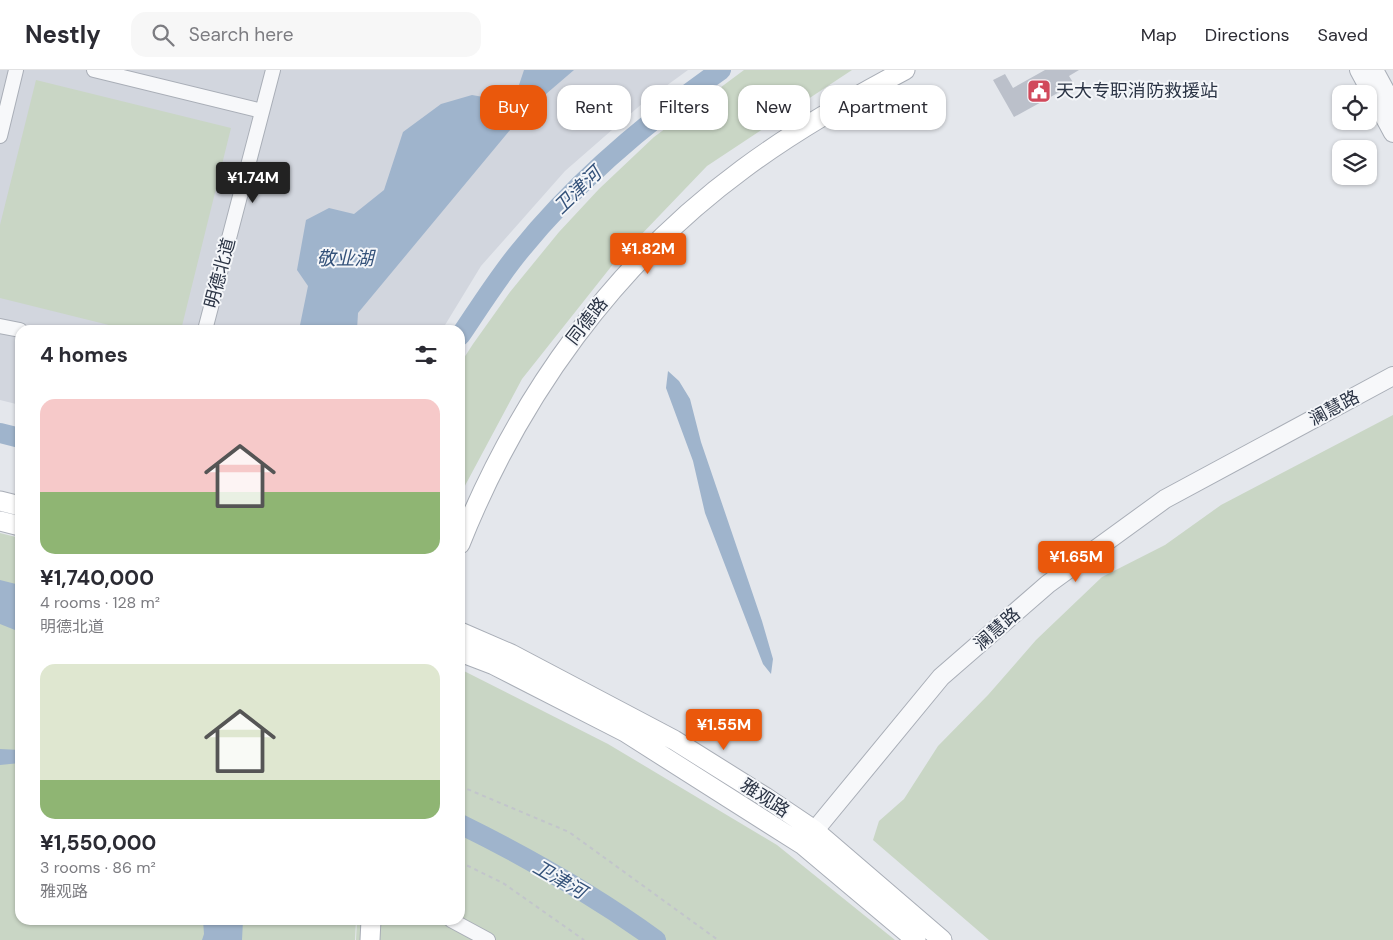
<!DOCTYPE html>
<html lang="en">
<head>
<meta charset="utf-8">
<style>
  :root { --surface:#fff; --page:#f7f7f7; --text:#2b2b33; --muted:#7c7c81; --line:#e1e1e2; --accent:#ea580c }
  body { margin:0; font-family:"DM Sans","Noto Sans SC",sans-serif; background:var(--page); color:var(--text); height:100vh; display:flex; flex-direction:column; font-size:19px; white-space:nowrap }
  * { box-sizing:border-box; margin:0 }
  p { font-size:16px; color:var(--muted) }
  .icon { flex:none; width:28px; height:28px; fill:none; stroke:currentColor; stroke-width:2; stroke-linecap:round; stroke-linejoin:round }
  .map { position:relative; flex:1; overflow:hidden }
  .panel { position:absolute; left:15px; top:255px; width:450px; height:600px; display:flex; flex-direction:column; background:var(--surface); border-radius:15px; box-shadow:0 1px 4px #0004 }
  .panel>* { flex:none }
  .banner { position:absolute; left:480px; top:15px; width:475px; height:45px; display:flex; gap:10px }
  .buttons { position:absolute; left:1332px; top:15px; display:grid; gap:10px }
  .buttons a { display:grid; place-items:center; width:45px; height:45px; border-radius:10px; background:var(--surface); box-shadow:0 1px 4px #0004; font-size:25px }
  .price { position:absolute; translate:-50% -42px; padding:0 11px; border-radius:5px; background:var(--accent); color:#fff; font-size:16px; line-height:32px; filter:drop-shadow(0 1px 2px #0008) }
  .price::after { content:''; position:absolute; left:50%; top:30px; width:15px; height:11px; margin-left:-8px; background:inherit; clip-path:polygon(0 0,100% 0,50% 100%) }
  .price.on { background:#222; color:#fff }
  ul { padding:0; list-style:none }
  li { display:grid; align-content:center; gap:10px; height:265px; padding:0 25px }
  li span { display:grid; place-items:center; height:155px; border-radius:15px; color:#555 }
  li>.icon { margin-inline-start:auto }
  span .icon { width:90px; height:90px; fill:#fffc; stroke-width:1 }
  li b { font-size:21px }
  h2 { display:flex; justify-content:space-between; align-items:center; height:60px; padding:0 25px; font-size:21px }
  .pill { padding:0 18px; border-radius:15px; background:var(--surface); box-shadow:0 1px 4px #0004; font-size:18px; line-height:45px }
  .pill.on { background:var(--accent); color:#fff }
  header { display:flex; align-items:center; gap:30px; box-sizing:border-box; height:70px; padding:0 25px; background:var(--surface); border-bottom:1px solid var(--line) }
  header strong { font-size:24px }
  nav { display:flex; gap:28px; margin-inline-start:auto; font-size:18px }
  .search { width:350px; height:45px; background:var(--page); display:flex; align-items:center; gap:12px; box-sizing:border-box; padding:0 18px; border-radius:15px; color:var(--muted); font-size:19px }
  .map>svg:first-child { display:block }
  .built { fill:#d2d6de }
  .green { fill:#c9d6c5 }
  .water { fill:#9fb4cc }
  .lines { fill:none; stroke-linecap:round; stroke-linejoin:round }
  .river { stroke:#9fb4cc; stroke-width:20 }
  .building { fill:#bbc0ca }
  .minor-casing { stroke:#a9aeb7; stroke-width:16 }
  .tertiary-casing { stroke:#a9aeb7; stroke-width:20 }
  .secondary-casing { stroke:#a9aeb7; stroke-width:21 }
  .path { stroke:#c2c5cb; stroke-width:2; stroke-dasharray:4 4; stroke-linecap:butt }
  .minor { stroke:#f7f8fa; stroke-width:14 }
  .tertiary { stroke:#f7f8fa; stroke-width:18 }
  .secondary { stroke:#fff; stroke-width:19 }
  .labels { text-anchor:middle; stroke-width:4; stroke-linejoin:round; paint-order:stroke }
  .poi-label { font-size:18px; fill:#2b3445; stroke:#f4f6f9; text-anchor:start }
  .street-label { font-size:18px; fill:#2b3445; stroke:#f4f6f9 }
  .water-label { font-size:19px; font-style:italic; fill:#34527a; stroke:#f4f6f9 }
</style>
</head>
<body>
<header>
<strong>Nestly</strong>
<div class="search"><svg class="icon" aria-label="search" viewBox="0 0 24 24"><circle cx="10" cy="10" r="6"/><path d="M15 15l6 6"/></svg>Search here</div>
<nav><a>Map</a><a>Directions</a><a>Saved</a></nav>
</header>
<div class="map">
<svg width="1393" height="870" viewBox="0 0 1393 870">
  <rect width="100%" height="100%" fill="#e4e7ec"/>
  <path class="built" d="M 0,0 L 688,0 L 644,32 L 565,101 L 481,196 L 442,260 L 20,260 L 20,335 L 0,330 Z"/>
  <path class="green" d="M 744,0 L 852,0 L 707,96 L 614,193 L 522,309 L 460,425 L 460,294 L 473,274 L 510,222 L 559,162 L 599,119 L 654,67 Z
    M 36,10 L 231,58 L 181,260 L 129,260 L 0,228 L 0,155 Z
    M 1393,345 L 1393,870 L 989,870 L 873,770 L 879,751 L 904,729 L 938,676 L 988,625 L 1036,570 L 1102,507 L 1165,475 L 1221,435 Z
    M 0,463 L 20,468 L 20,850 L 356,850 L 355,870 L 0,870 Z
    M 460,599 L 608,674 L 777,775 L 895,870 L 356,870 L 357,850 L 460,850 Z"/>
  <path class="water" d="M 524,0 L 574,0 L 525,42 L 358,243 L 357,260 L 299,260 L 308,216 L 297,200 L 306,150 L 329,138 L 354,144 L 384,120 L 403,62 L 441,34 L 472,25 L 500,30 L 518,18 Z
    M 668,301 L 679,311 L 690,329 L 701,372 L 762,551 L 773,589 L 771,604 L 763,594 L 705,443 L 693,391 L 666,318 Z
    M 0,510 L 20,515 L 20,562 L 0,554 Z
    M 0,679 L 20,680 L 20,693 L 0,695 Z
    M 203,850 L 243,850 L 242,870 L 202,870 L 204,864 Z"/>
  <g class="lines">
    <path class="river" d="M 460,266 C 479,238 497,209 519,182 C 576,111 646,52 721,0
      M 0,363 L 20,368
      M 460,754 C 529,788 594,825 656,870"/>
  </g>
  <path class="building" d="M 1045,0 L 1079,0 L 1069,6 L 1074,14 L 1014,47 L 993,10 L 1005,4 L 1013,18 Z"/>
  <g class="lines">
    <g class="minor-casing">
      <path id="minor" d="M 94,0 L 262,41
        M 0,66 L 16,0
        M 0,256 L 20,260
        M 205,260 L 273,0
        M 451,850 L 488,870"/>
    </g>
    <g class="tertiary-casing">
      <path id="tertiary" d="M 1359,0 L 1393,63
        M 1374,0 L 1393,35
        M 806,771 L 941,607 L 1048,514 L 1165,429 L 1393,306"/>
    </g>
    <g class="secondary-casing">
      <path id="secondary" d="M 0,431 L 20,436
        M 0,451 L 20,456
        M 460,474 C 519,326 614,194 743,99 C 794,61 849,30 905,0
        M 460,562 L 511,584 L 674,670 L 765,727 L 814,760 L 942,870
        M 460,582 L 494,595 L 625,662 L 803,775 L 916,870
        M 370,870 L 371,850"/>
    </g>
    <path class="path" d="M 460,716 L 569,762 L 718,870
      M 460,792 L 503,813 L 584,870"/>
    <use href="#minor" class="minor"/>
    <use href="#tertiary" class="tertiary"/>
    <use href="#secondary" class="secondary"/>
  </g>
  <defs>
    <g id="civic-square" transform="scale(1.25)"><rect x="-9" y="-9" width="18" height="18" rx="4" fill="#d1495b" stroke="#f4f6f9"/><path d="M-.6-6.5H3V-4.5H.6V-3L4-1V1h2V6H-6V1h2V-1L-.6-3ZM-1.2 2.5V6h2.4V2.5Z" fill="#fff"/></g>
  </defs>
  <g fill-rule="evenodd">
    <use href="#civic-square" x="1039" y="21"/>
  </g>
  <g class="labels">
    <g class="poi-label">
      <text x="1056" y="27">天大专职消防救援站</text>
    </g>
    <g class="street-label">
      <text transform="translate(220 203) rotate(-75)" y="6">明德北道</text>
      <text transform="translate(587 251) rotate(-52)" y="6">同德路</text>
      <text transform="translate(1334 338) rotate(-28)" y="6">澜慧路</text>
      <text transform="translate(997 559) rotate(-41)" y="6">澜慧路</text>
      <text transform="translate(765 728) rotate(33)" y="6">雅观路</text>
    </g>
    <g class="water-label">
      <text transform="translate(577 120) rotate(-44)" y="7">卫津河</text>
      <text x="345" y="195">敬业湖</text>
      <text transform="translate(560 809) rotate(30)" y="7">卫津河</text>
    </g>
  </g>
</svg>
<div class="buttons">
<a><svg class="icon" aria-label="locate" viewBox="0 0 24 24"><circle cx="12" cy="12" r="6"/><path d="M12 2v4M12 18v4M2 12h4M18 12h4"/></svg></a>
<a><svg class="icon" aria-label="layers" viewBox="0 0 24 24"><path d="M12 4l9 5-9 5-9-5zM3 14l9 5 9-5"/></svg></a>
</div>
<b class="price on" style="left:253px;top:134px">¥1.74M</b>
<b class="price" style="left:648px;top:205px">¥1.82M</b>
<b class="price" style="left:1076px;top:513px">¥1.65M</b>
<b class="price" style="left:724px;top:681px">¥1.55M</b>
<div class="banner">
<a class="pill on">Buy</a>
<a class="pill">Rent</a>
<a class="pill">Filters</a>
<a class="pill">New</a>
<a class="pill">Apartment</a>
</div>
<section class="panel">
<h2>4 homes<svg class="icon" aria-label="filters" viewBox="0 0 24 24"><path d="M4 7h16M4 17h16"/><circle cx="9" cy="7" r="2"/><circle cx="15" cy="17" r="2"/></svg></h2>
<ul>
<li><span style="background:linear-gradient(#f6c9c9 60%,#8fb573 0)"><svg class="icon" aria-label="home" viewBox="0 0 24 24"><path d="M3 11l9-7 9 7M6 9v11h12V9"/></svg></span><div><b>¥1,740,000</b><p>4 rooms · 128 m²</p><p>明德北道</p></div></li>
<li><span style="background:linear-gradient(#dfe7d0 75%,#8fb573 0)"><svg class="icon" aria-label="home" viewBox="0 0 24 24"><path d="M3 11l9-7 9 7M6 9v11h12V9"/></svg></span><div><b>¥1,550,000</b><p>3 rooms · 86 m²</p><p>雅观路</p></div></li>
</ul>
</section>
</div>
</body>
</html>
